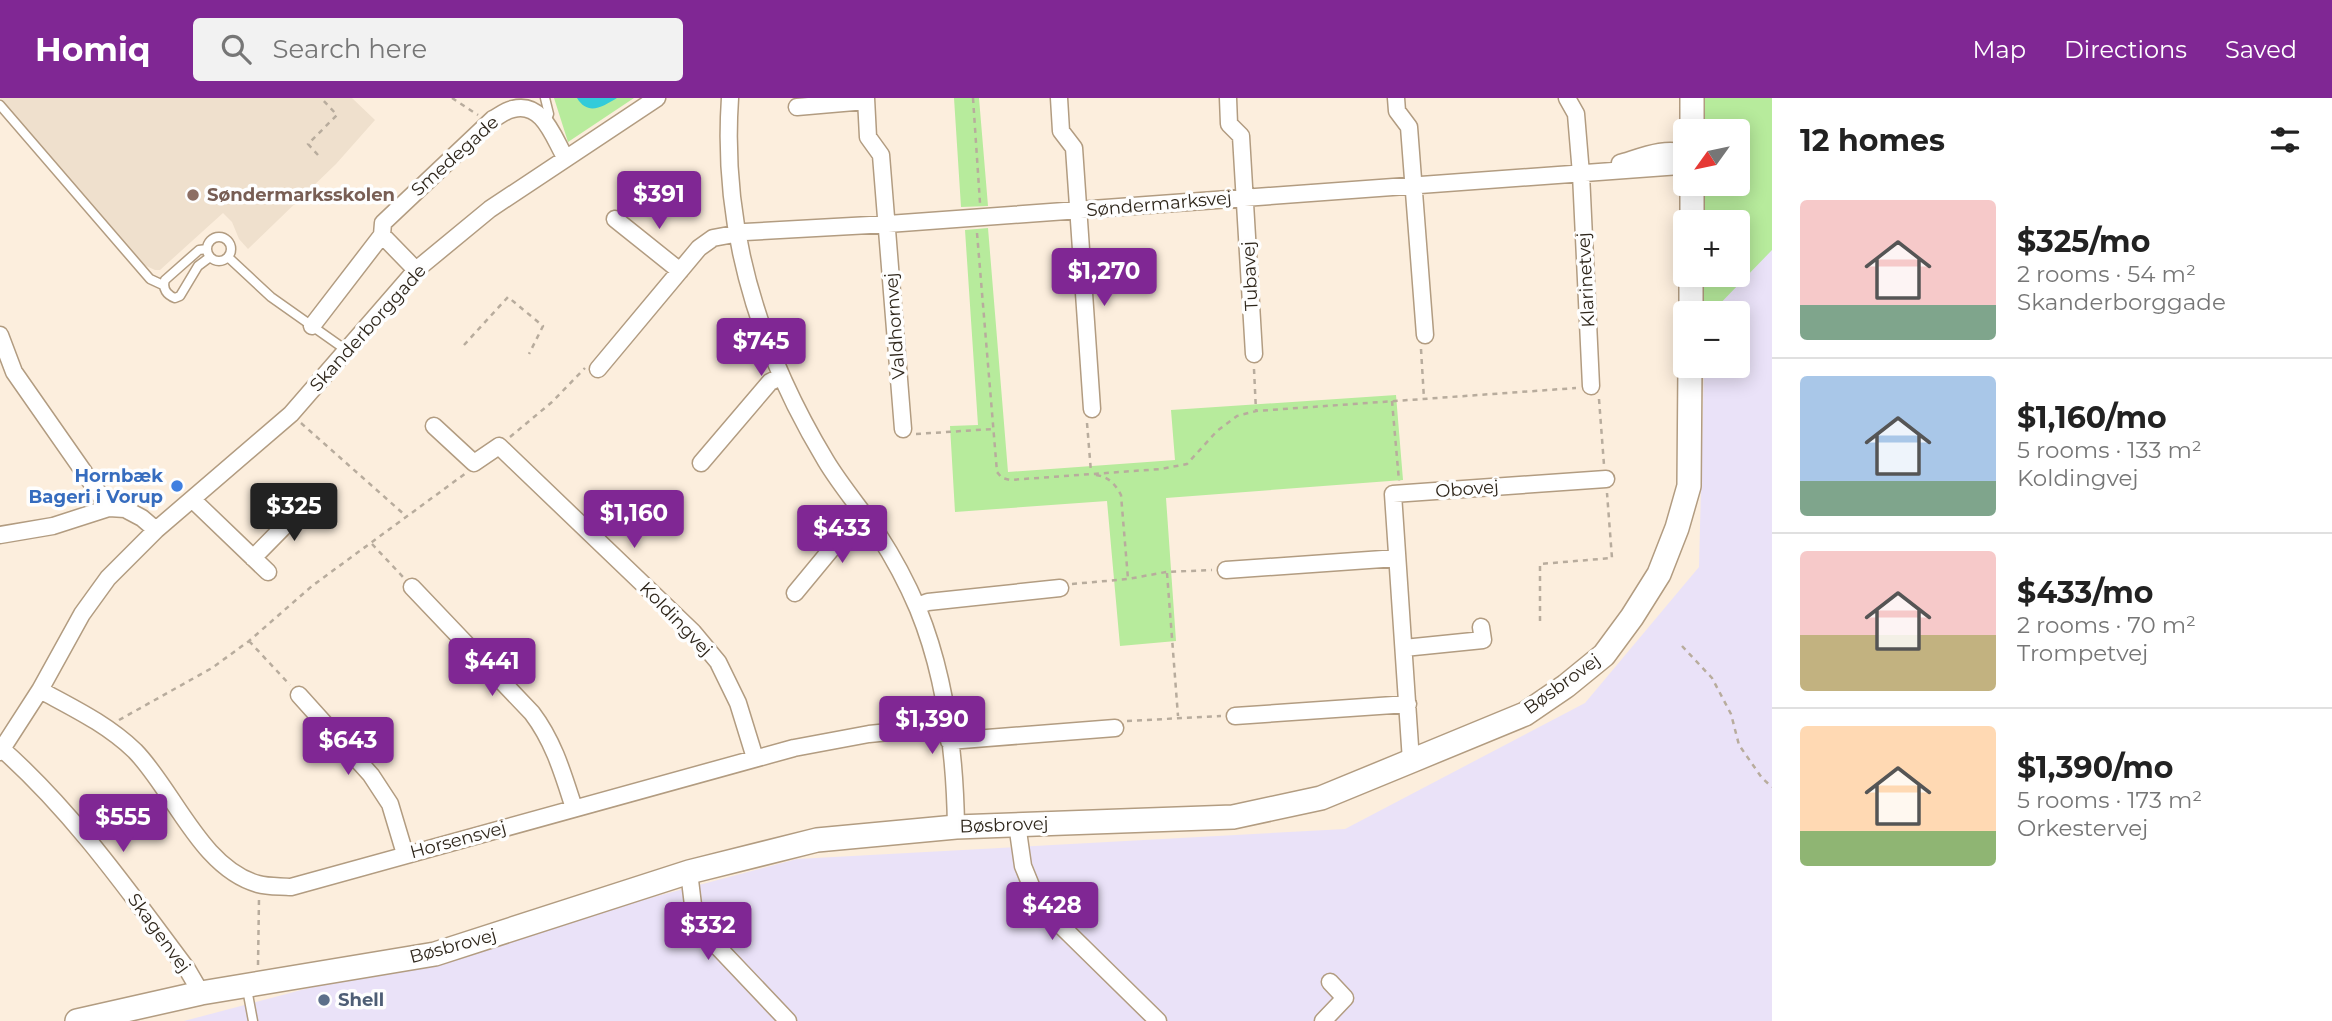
<!DOCTYPE html>
<html lang="en">
<head>
<meta charset="utf-8">
<style>
  :root { --surface:#fff; --page:#f2f2f2; --text:#222; --muted:#767676; --line:#e0e0e0; --accent:#802794 }
  body { margin:0; font-family:Montserrat,sans-serif; background:var(--page); color:var(--text); height:100vh; display:flex; flex-direction:column; font-size:26px; white-space:nowrap }
  * { box-sizing:border-box; margin:0 }
  p { font-size:23px; color:var(--muted) }
  .icon { flex:none; width:38px; height:38px; fill:none; stroke:currentColor; stroke-width:2; stroke-linecap:round; stroke-linejoin:round }
  .map { position:relative; flex:1; overflow:hidden }
  .sheet { display:flex; flex-direction:column; background:var(--surface); width:560px }
  .sheet>* { flex:none }
  .needle { width:46px; rotate:237deg }
  .buttons { position:absolute; left:1673px; top:21px; display:grid; gap:14px }
  .buttons a { display:grid; place-items:center; width:77px; height:77px; border-radius:7px; background:var(--surface); box-shadow:0 4px 18px #0003; font-size:35px }
  .price { position:absolute; translate:-50% -60px; padding:0 16px; border-radius:7px; background:var(--accent); color:#fff; font-size:23px; line-height:46px; filter:drop-shadow(0 2px 4px #0008) }
  .price::after { content:''; position:absolute; left:50%; top:42px; width:21px; height:16px; margin-left:-10px; background:inherit; clip-path:polygon(0 0,100% 0,50% 100%) }
  .price.on { background:#222; color:#fff }
  ul { padding:0; list-style:none }
  li { display:flex; align-items:center; gap:21px; height:175px; padding:0 28px }
  li+li { border-top:2px solid var(--line) }
  li span { display:grid; place-items:center; flex:none; width:196px; height:140px; border-radius:7px; color:#555 }
  li>.icon { margin-inline-start:auto }
  span .icon { width:84px; height:84px; fill:#fffc; stroke-width:1 }
  li b { font-size:30px }
  h2 { display:flex; justify-content:space-between; align-items:center; height:84px; padding:0 28px; font-size:30px }
  header { display:flex; align-items:center; gap:42px; box-sizing:border-box; height:98px; padding:0 35px; background:var(--accent); color:#fff }
  header strong { font-size:33px }
  nav { display:flex; gap:38px; margin-inline-start:auto; font-size:24px }
  .search { width:490px; height:63px; background:var(--page); display:flex; align-items:center; gap:18px; box-sizing:border-box; padding:0 24px; border-radius:7px; color:var(--muted); font-size:26px }
  main { display:flex; flex:1; min-height:0 }
  .map>svg:first-child { display:block }
  .industrial { fill:#eae2f8 }
  .education { fill:#efe0cd }
  .green { fill:#b7eb9c }
  .water { fill:#32cbda }
  .lines { fill:none; stroke-linecap:round; stroke-linejoin:round }
  .lane-casing { stroke:#b29c81; stroke-width:11 }
  .street-casing { stroke:#b29c81; stroke-width:19 }
  .secondary-casing { stroke:#b29c81; stroke-width:26 }
  .path { stroke:#b8ac9d; stroke-width:2.5; stroke-dasharray:5 5; stroke-linecap:butt }
  .lane { stroke:#fff; stroke-width:8 }
  .street { stroke:#fff; stroke-width:16 }
  .secondary { stroke:#fff; stroke-width:23 }
  .education-dot { fill:#8d6e63; stroke:#fefefe; stroke-width:2.5 }
  .shop-dot { fill:#3f7fe0; stroke:#fefefe; stroke-width:2.5 }
  .service-dot { fill:#5c6f8a; stroke:#fefefe; stroke-width:2.5 }
  .labels { text-anchor:middle; stroke-width:7; stroke-linejoin:round; paint-order:stroke }
  .street-label { font-size:18px; fill:#2e261b; stroke:#fefefe }
  .education-label { font-size:18px; font-weight:bold; fill:#785e54; stroke:#fefefe; text-anchor:start }
  .shop-label { font-size:18px; font-weight:bold; fill:#366cbe; stroke:#fefefe; text-anchor:end }
  .service-label { font-size:18px; font-weight:bold; fill:#4e5e75; stroke:#fefefe; text-anchor:start }
</style>
</head>
<body>
<header>
<strong>Homiq</strong>
<div class="search"><svg class="icon" aria-label="search" viewBox="0 0 24 24"><circle cx="10" cy="10" r="6"/><path d="M15 15l6 6"/></svg>Search here</div>
<nav><a>Map</a><a>Directions</a><a>Saved</a></nav>
</header>
<main>
<div class="map">
<svg width="1772" height="923" viewBox="0 0 1772 923">
  <rect width="100%" height="100%" fill="#fceedd"/>
  <path class="industrial" d="M 1772,0 L 1772,923 L 184,923 L 797,761 L 1345,731 L 1585,605 L 1699,469 L 1704,268 L 1738,268 L 1738,215 L 1705,215 L 1738,177 L 1738,33 Z"/>
  <path class="education" d="M 0,0 L 352,0 L 375,22 L 336,66 L 248,151 L 239,141 L 232,124 L 223,115 L 160,172 L 155,172 L 144,167 Z"/>
  <path class="green" d="M 554,0 L 634,0 L 568,44 Z
    M 954,0 L 979,0 L 988,108 L 961,109 Z
    M 1704,0 L 1772,0 L 1772,152 L 1711,215 L 1702,215 L 1702,177 L 1738,177 L 1738,124 L 1703,124 L 1703,86 L 1738,86 L 1738,33 L 1703,33 Z
    M 988,130 L 1008,374 L 1175,362 L 1171,312 L 1396,297 L 1403,382 L 1166,400 L 1176,543 L 1120,548 L 1107,403 L 955,414 L 950,328 L 978,327 L 965,132 Z"/>
  <path class="water" d="M 577,0 L 617,0 C 602,9 588,18 577,0 Z"/>
  <g class="lines">
    <g class="lane-casing">
      <path id="lane" d="M 545,0 L 549,16 L 546,23
        M 0,7 L 150,181 L 163,187
        M207 151a12 12 0 1 1 24 0a12 12 0 1 1-24 0Z
        M 207,151 L 199,152 L 165,182 C 162,191 167,197 175,200 L 180,198 L 198,168 L 210,159
        M 228,159 L 271,199 L 346,252
        M 247,891 L 253,923"/>
    </g>
    <g class="street-casing">
      <path id="street" d="M 730,0 C 721,130 759,252 826,363 C 841,388 861,411 878,436 C 893,459 907,485 918,511 C 945,577 955,657 956,729
        M 866,0 L 868,39 L 881,57 L 903,331
        M 1059,0 L 1061,33 L 1074,50 L 1092,311
        M 1228,0 L 1229,26 L 1241,38 L 1254,256
        M 1396,0 L 1397,13 L 1409,29 L 1425,237
        M 1567,0 L 1576,16 L 1581,76 L 1591,288
        M 797,9 L 866,3
        M 1620,65 C 1638,60 1668,47 1685,56
        M 615,121 L 680,173
        M 382,137 L 416,172
        M 312,228 L 382,137 L 383,125 L 493,21 C 499,18 506,12 513,11 C 543,3 554,41 565,59
        M 0,237 L 14,274 L 109,410
        M 598,271 L 699,150 L 713,140 L 745,134 L 888,126 L 1680,68 L 1685,65
        M 434,328 L 474,365 L 499,348 L 693,534 L 718,564 L 738,605 L 755,660
        M 701,365 L 770,284 L 780,279
        M 193,402 L 268,474
        M 0,437 L 53,428 L 109,410 L 125,411 L 142,420 L 156,432
        M 253,460 L 308,404
        M 1226,472 L 1397,460
        M 412,489 L 532,615 C 554,644 563,676 574,710
        M 795,495 L 862,414
        M 917,508 L 928,504 L 1060,490
        M 1404,550 L 1483,542 L 1481,529
        M 40,592 C 73,610 107,626 135,653 C 174,693 201,770 258,786 C 268,789 281,788 291,789 L 794,650 L 869,636 L 948,628
        M 299,597 L 371,677 L 390,706 L 405,756
        M 1235,618 L 1408,606
        M 949,643 L 1115,630
        M 2,651 C 74,715 130,795 187,871 L 201,895
        M 0,654 L 40,592 L 82,516 L 108,480 L 156,432 L 291,316 L 416,172 L 490,111 L 657,0
        M 1411,663 L 1393,396 L 1606,381
        M 1017,726 L 1023,768 L 1032,790 L 1046,813 L 1158,923
        M 689,774 L 693,807 L 714,845 L 788,923
        M 1323,923 L 1345,900 L 1330,884"/>
    </g>
    <g class="secondary-casing">
      <path id="secondary" d="M 1692,33 L 1692,0
        M 1692,124 L 1692,86
        M 1691,215 L 1691,177
        M 77,923 L 201,895 L 435,856 L 689,774 L 817,742 L 956,729 L 1233,719 L 1321,700 L 1411,663 L 1525,616 L 1566,588 L 1604,557 L 1632,519 L 1659,476 L 1677,430 L 1689,388 L 1690,268"/>
    </g>
    <path class="path" d="M 452,0 L 478,17
      M 973,0 L 980,105
      M 318,57 L 308,46 L 337,17 L 321,0
      M 977,135 L 997,374 L 1002,380 L 1010,382 L 1161,371 L 1187,366 L 1217,333 L 1237,318 L 1256,313 L 1576,290
      M 464,247 L 508,199 L 543,228 L 529,256
      M 1421,251 L 1424,301
      M 1254,271 L 1256,313
      M 1599,301 L 1604,367
      M 1392,303 L 1399,383
      M 301,325 L 406,418
      M 1087,325 L 1091,374
      M 916,336 L 993,331
      M 510,339 L 552,304 L 585,270
      M 1096,377 C 1109,379 1115,386 1121,397 L 1128,481
      M 372,446 L 403,479
      M 1167,475 L 1178,618
      M 1072,486 L 1128,481 L 1166,474 L 1212,472
      M 1540,523 L 1540,466 L 1612,460 L 1607,395
      M 249,543 L 290,587
      M 1682,548 L 1712,580 L 1731,616 L 1739,647 L 1762,680 L 1772,689
      M 119,622 L 212,570 L 249,543 L 312,488 L 466,375
      M 1127,623 L 1221,618
      M 258,867 L 259,800"/>
    <use href="#lane" class="lane"/>
    <use href="#street" class="street"/>
    <use href="#secondary" class="secondary"/>
  </g>
  <circle class="education-dot" cx="193" cy="97" r="7"/>
  <circle class="shop-dot" cx="177" cy="388" r="7"/>
  <circle class="service-dot" cx="324" cy="902" r="7"/>
  <g class="labels">
    <g class="street-label">
      <text transform="translate(455 58) rotate(-42)" y="6">Smedegade</text>
      <text transform="translate(1159 106) rotate(-5)" y="6">Søndermarksvej</text>
      <text transform="translate(1250 178) rotate(-93)" y="6">Tubavej</text>
      <text transform="translate(1586 182) rotate(-93)" y="6">Klarinetvej</text>
      <text transform="translate(895 228) rotate(-94)" y="6">Valdhornvej</text>
      <text transform="translate(368 230) rotate(-48)" y="6">Skanderborggade</text>
      <text transform="translate(1467 391) rotate(-4)" y="6">Obovej</text>
      <text transform="translate(676 521) rotate(46)" y="6">Koldingvej</text>
      <text transform="translate(1562 586) rotate(-36)" y="6">Bøsbrovej</text>
      <text transform="translate(1004 727) rotate(-2)" y="6">Bøsbrovej</text>
      <text transform="translate(458 742) rotate(-15)" y="6">Horsensvej</text>
      <text transform="translate(159 835) rotate(54)" y="6">Skagenvej</text>
      <text transform="translate(453 848) rotate(-15)" y="6">Bøsbrovej</text>
    </g>
    <g class="education-label">
      <text x="207" y="103">Søndermarksskolen</text>
    </g>
    <g class="shop-label">
      <text x="163" y="384">Hornbæk<tspan x="163" dy="21">Bageri i Vorup</tspan></text>
    </g>
    <g class="service-label">
      <text x="338" y="908">Shell</text>
    </g>
  </g>
</svg>
<div class="buttons">
<a><svg class="needle" viewBox="-14 -14 28 28"><path d="M0-13l5 13h-10z" fill="#e53935"/><path d="M0 13l5-13h-10z" fill="#767676"/></svg></a>
<a>+</a>
<a>−</a>
</div>
<b class="price" style="left:659px;top:133px">$391</b>
<b class="price" style="left:1104px;top:210px">$1,270</b>
<b class="price" style="left:761px;top:280px">$745</b>
<b class="price on" style="left:294px;top:445px">$325</b>
<b class="price" style="left:634px;top:452px">$1,160</b>
<b class="price" style="left:842px;top:467px">$433</b>
<b class="price" style="left:492px;top:600px">$441</b>
<b class="price" style="left:932px;top:658px">$1,390</b>
<b class="price" style="left:348px;top:679px">$643</b>
<b class="price" style="left:123px;top:756px">$555</b>
<b class="price" style="left:1052px;top:844px">$428</b>
<b class="price" style="left:708px;top:864px">$332</b>
</div>
<section class="sheet">
<h2>12 homes<svg class="icon" aria-label="filters" viewBox="0 0 24 24"><path d="M4 7h16M4 17h16"/><circle cx="9" cy="7" r="2"/><circle cx="15" cy="17" r="2"/></svg></h2>
<ul>
<li><span style="background:linear-gradient(#f6c9c9 75%,#7fa58c 0)"><svg class="icon" aria-label="home" viewBox="0 0 24 24"><path d="M3 11l9-7 9 7M6 9v11h12V9"/></svg></span><div><b>$325/mo</b><p>2 rooms · 54 m²</p><p>Skanderborggade</p></div></li>
<li><span style="background:linear-gradient(#a9c7e8 75%,#7fa58c 0)"><svg class="icon" aria-label="home" viewBox="0 0 24 24"><path d="M3 11l9-7 9 7M6 9v11h12V9"/></svg></span><div><b>$1,160/mo</b><p>5 rooms · 133 m²</p><p>Koldingvej</p></div></li>
<li><span style="background:linear-gradient(#f6c9c9 60%,#c2b280 0)"><svg class="icon" aria-label="home" viewBox="0 0 24 24"><path d="M3 11l9-7 9 7M6 9v11h12V9"/></svg></span><div><b>$433/mo</b><p>2 rooms · 70 m²</p><p>Trompetvej</p></div></li>
<li><span style="background:linear-gradient(#ffd9b3 75%,#8fb573 0)"><svg class="icon" aria-label="home" viewBox="0 0 24 24"><path d="M3 11l9-7 9 7M6 9v11h12V9"/></svg></span><div><b>$1,390/mo</b><p>5 rooms · 173 m²</p><p>Orkestervej</p></div></li>
</ul>
</section>
</main>
</body>
</html>
